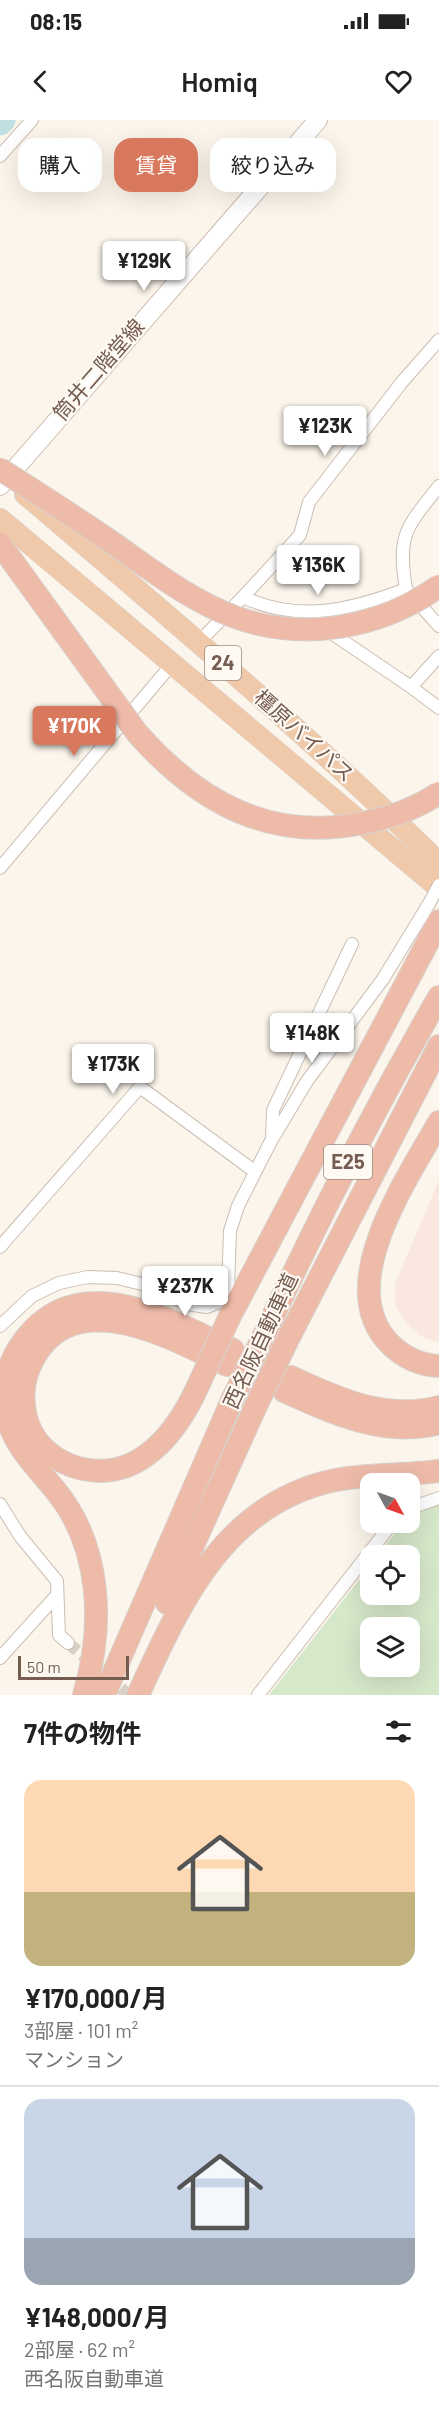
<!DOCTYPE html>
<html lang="ja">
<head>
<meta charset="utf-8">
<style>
  :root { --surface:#fff; --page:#f6f6f6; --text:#222; --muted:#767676; --line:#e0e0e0; --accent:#d8785d }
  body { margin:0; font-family:Barlow,"Noto Sans JP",sans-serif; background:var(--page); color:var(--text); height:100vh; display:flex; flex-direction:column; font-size:22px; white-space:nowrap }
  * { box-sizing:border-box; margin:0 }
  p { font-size:20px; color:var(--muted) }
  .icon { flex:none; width:33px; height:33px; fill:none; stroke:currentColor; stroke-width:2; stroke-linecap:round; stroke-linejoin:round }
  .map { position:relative; height:1575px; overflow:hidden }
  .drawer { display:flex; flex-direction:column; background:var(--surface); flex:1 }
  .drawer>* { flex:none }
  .top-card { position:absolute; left:18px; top:18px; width:404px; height:54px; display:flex; gap:12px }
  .needle { width:39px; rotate:130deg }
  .fabs { position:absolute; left:360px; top:1353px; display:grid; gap:12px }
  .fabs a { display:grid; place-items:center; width:60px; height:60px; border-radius:12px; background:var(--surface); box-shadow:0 6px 24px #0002; font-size:30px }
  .scale { position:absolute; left:18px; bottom:15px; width:111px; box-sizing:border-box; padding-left:6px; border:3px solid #745d50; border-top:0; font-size:16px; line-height:21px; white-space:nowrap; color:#745d50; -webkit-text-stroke:4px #fef9f2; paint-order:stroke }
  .price { position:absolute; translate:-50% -51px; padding:0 14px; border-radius:6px; background:#fff; color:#222; font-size:20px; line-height:39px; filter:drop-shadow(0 2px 3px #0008) }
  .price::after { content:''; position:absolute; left:50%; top:36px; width:18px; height:14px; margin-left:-9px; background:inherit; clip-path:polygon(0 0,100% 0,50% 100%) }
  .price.on { background:var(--accent); color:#fff }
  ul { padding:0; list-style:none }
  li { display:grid; align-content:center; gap:12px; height:318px; padding:0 24px }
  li+li { border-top:2px solid var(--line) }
  li span { display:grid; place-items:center; height:186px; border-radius:18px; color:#555 }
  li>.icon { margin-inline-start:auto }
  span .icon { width:108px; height:108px; fill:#fffc; stroke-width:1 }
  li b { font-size:26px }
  h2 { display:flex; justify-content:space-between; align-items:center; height:72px; padding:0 24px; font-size:26px }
  .pill { padding:0 21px; border-radius:18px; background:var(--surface); box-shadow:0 6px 24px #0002; font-size:21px; line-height:54px }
  .pill.on { background:var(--accent); color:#fff }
  .status { display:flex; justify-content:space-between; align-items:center; height:42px; padding:0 30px; background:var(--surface); direction:ltr }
  .status svg { height:16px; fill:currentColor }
  header { display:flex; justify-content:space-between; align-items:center; height:78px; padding:0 24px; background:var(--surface); font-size:27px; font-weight:600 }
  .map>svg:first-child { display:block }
  .commercial { fill:#fae8e0 }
  .green { fill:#d6e8ca; fill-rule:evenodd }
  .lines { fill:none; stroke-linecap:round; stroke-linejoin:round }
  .river { stroke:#c1dee3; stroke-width:27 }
  .minor-tunnel { stroke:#d9cfc4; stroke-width:12; stroke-dasharray:12 6; stroke-linecap:butt }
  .minor-casing { stroke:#ccbdb2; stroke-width:14 }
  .secondary-casing { stroke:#cfbdb0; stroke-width:20 }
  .trunk-casing { stroke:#d8d2ce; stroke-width:22 }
  .motorway-casing { stroke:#d8d2ce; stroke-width:24 }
  .minor { stroke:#fff; stroke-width:12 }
  .secondary { stroke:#fff; stroke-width:18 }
  .trunk { stroke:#f0c9aa; stroke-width:21 }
  .motorway { stroke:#eebba9; stroke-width:22 }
  .minor-bridge-casing { stroke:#ccbdb2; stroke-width:14; stroke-linecap:butt }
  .motorway-bridge-casing { stroke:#d8d2ce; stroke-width:24; stroke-linecap:butt }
  .minor-bridge { stroke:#fff; stroke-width:12 }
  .motorway-bridge { stroke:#eebba9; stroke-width:22 }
  .labels { text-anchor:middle; stroke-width:4.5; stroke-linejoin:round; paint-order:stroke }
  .shield { fill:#fef9f2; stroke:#9d8c81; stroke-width:1.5 }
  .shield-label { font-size:20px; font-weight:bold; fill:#745d50 }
  .street-label { font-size:21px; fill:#745d50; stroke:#fef9f2 }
</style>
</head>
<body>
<div class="status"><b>08:15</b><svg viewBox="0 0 49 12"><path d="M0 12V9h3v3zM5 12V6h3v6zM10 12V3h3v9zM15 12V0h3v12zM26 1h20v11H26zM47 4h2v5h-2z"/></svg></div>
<header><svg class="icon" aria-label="back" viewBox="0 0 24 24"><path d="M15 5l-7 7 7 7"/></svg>Homiq<svg class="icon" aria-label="heart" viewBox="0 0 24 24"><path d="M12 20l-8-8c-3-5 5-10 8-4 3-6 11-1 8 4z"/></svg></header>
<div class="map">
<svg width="439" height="1575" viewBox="0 0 439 1575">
  <rect width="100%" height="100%" fill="#fbf5eb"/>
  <path class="commercial" d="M 439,1060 L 439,1221 L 434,1221 L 420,1216 L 405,1202 L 395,1184 L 395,1164 Z"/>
  <path class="green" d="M 439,1385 L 439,1575 L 269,1575 L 370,1446 L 370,1474 L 410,1474 L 410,1436 L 378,1435 L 403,1403 L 410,1402 L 411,1393 ZM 370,1508 L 410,1508 L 410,1546 L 370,1546 Z"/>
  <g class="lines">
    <path class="river" d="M 0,2 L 2,0"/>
    <path class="minor-tunnel" d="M 68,1523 L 92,1543
      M 107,1557 L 129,1575"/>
    <g class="minor-casing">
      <path id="minor" d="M 0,36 L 32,0
        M 406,469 C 397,414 406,408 439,366
        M 243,477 L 300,415 L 309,382 L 402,262 L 439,220
        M 327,510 L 411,567 L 439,536
        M 199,522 L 243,477 C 298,503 351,490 406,469 L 439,506
        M 411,567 L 439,588
        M 0,748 L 172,544
        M 273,1018 L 307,961 L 383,859 L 430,782
        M 0,1127 L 140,967 L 254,1051
        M 0,1206 L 32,1176 L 59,1163 L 88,1157 L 117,1158 L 146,1165 L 193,1185 L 207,1187 L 219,1182 L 228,1170 L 230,1111 L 238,1086 L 272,1019 L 273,990 L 352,824
        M 0,1384 L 20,1416 L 57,1461 L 59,1515 L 68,1523
        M 410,1388 L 439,1378
        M 0,1538 L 57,1475
        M 258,1575 L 393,1402"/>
    </g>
    <g class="secondary-casing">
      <path id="secondary" d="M 0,366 L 318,0"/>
    </g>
    <g class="trunk-casing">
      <path id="trunk" d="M 25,374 C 166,494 307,613 439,743
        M 0,399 L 439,768"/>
    </g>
    <g class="motorway-casing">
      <path id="motorway" d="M 439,1002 C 408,1058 332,1166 390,1224 C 403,1237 420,1245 439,1246
        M 230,1196 L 439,801
        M 266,1211 C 319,1097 376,986 439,877
        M 287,1221 L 439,926
        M 291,1257 C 338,1279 386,1301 439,1287
        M 198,1266 C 177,1312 140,1361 83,1349 C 64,1345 46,1334 35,1318 C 22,1298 20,1270 29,1248 C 67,1159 169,1217 227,1245
        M 284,1271 C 332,1293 386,1318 439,1303
        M 167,1483 L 255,1288
        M 84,1575 C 104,1507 102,1428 56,1371 C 37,1347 13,1326 7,1295 C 1,1267 8,1241 26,1218 C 81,1147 172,1201 233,1230
        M 104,1575 L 233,1278
        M 138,1575 C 180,1484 222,1386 331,1361 C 366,1353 403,1356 439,1351"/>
    </g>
    <use href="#minor" class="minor"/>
    <use href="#secondary" class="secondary"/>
    <use href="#trunk" class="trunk"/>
    <use href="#motorway" class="motorway"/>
    <g class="minor-bridge-casing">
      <path id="minor-bridge" d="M 430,782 L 439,765"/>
    </g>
    <g class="motorway-bridge-casing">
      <path id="motorway-bridge" d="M 0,349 C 36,372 72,395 107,419 C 148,447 188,480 235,497 C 303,522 381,508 439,466
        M 0,424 L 137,613 C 198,682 269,722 363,703 C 389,698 417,688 439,673
        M 198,1266 L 230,1196
        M 233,1278 L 266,1211
        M 255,1288 L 287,1221"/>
    </g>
    <use href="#minor-bridge" class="minor-bridge"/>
    <use href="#motorway-bridge" class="motorway-bridge"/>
  </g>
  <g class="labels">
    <g class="shield">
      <rect x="205" y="526" width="36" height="34" rx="4.5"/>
      <rect x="324" y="1025" width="48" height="34" rx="4.5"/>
    </g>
    <g class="shield-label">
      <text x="223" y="550">24</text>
      <text x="348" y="1049">E25</text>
    </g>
    <g class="street-label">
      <text transform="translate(99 250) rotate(-49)" y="7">筒井二階堂線</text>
      <text transform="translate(304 616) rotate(42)" y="7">橿原バイパス</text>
      <text transform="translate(261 1221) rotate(-65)" y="7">西名阪自動車道</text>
    </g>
  </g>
</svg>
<div class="fabs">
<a><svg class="needle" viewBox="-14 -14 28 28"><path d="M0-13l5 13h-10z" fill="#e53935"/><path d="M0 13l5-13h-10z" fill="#767676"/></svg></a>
<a><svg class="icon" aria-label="locate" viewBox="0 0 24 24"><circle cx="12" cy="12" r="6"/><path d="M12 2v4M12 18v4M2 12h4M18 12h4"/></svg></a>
<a><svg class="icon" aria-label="layers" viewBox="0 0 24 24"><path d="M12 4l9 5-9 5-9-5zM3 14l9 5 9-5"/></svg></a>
</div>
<div class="scale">50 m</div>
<b class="price" style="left:144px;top:172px">¥129K</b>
<b class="price" style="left:325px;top:337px">¥123K</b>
<b class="price" style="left:318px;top:476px">¥136K</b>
<b class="price on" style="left:74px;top:637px">¥170K</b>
<b class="price" style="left:312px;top:944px">¥148K</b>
<b class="price" style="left:113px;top:975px">¥173K</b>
<b class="price" style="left:185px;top:1197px">¥237K</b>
<div class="top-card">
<a class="pill">購入</a>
<a class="pill on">賃貸</a>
<a class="pill">絞り込み</a>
</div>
</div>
<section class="drawer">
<h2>7件の物件<svg class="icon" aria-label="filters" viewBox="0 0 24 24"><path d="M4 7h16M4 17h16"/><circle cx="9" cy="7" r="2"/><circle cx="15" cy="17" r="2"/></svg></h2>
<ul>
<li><span style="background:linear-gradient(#ffd9b3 60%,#c2b280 0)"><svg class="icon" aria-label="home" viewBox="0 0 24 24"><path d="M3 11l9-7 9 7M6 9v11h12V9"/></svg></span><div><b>¥170,000/月</b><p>3部屋 · 101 m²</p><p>マンション</p></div></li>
<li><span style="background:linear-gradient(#c9d6e8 75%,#9aa5b1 0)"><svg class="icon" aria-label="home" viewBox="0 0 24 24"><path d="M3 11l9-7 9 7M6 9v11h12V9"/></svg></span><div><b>¥148,000/月</b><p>2部屋 · 62 m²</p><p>西名阪自動車道</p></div></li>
</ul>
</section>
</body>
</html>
